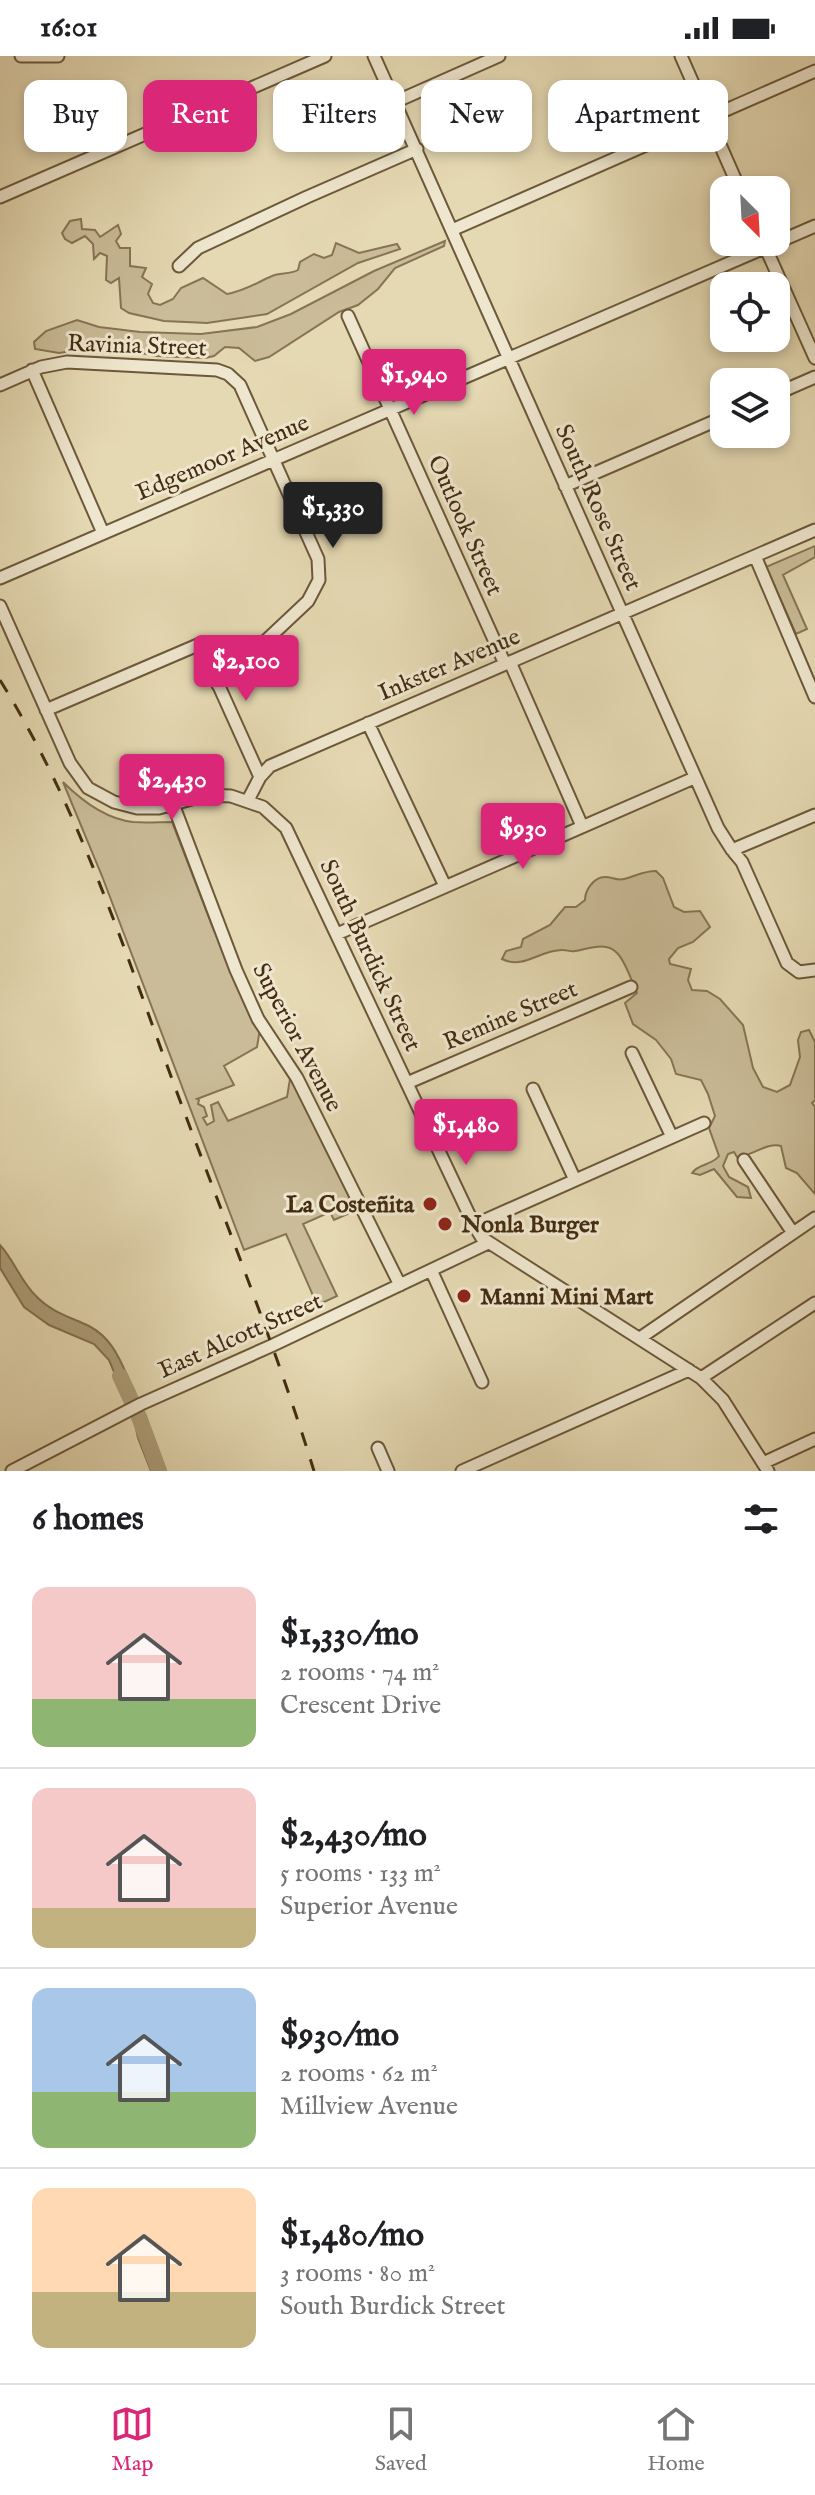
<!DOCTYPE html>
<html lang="en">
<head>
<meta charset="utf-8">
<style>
  :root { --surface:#fff; --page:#f2f2f2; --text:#202124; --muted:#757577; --line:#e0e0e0; --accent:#db2777 }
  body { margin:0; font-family:"IM FELL English",serif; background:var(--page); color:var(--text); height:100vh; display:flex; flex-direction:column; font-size:30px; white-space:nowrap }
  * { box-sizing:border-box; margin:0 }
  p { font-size:26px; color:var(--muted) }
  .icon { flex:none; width:44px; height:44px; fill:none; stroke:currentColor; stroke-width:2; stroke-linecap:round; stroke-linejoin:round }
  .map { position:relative; height:1415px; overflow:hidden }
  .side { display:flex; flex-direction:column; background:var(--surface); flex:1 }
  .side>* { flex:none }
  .hud { position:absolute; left:24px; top:24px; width:768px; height:72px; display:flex; gap:16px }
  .needle { width:52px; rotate:156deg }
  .fabs { position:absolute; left:710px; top:120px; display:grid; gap:16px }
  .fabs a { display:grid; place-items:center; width:80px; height:80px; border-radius:16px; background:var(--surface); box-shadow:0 4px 12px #0003; font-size:40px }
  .price { position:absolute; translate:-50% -68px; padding:0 18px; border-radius:8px; background:var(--accent); color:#fff; font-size:26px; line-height:52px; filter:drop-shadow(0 2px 4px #0008) }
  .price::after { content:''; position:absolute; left:50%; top:48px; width:24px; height:18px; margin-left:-12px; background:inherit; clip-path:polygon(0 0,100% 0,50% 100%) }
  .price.selected { background:#222; color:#fff }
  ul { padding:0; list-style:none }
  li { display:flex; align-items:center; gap:24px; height:200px; padding:0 32px }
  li+li { border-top:2px solid var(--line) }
  li span { display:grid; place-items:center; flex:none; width:224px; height:160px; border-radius:16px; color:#555 }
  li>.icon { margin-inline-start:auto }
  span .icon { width:96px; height:96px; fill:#fffc; stroke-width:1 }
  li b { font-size:34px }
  h2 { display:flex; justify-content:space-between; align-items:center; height:96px; padding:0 32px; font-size:34px }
  .pill { padding:0 28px; border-radius:16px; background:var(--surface); box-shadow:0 4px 12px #0003; font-size:28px; line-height:72px }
  .pill.selected { background:var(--accent); color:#fff }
  .status { display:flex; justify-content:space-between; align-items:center; height:56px; padding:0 40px; background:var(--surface); direction:ltr }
  .status svg { height:22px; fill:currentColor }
  .tabs { display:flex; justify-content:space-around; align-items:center; height:112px; border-top:2px solid var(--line); background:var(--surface); font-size:22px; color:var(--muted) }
  .tabs a { display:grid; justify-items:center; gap:4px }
  .tabs .selected { color:var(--accent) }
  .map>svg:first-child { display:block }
  .green { fill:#cabc98; stroke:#877455; stroke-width:2 }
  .water { fill:#ae9f7c; stroke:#847152; stroke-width:2 }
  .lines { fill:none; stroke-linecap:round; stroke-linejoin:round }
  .river { stroke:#ae9f7c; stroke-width:16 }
  .street-casing { stroke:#6c583a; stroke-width:15 }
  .street { stroke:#eee6ce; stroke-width:11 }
  .rail { stroke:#442d12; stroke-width:3; stroke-dasharray:14 14; stroke-linecap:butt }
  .poi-dot { fill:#8f2418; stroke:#eee6ce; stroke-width:3 }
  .labels { text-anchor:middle; stroke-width:6; stroke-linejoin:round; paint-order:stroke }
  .street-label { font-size:24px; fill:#442d12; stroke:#eee6ce }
  .poi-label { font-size:24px; font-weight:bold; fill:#442d12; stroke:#eee6ce; text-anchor:start }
</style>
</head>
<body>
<div class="status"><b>16:01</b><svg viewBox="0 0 49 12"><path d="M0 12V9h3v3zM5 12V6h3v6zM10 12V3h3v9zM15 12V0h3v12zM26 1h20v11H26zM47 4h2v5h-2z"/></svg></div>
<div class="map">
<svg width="815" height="1415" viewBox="0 0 815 1415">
  <rect width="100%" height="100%" fill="#e5d9b3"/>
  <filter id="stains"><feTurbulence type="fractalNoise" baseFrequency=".0025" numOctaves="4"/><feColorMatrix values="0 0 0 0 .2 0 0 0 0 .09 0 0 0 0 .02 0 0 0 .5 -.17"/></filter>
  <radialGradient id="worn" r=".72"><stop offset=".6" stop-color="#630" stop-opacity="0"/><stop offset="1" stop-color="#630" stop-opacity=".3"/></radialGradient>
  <path class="green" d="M 81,163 L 82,173 L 95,174 L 100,181 L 118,169 L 121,178 L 116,185 L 120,192 L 130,192 L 130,210 L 146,212 L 142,221 L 152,228 L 148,238 L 153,247 L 160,249 L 173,243 L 181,232 L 203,222 L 227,238 C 245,235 256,227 272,220 C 280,216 289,219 298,214 L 300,206 L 314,198 L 324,202 L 332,199 L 336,187 L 359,197 L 397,188 L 400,193 L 358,207 L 267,258 L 207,267 L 164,265 L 129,257 L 121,252 L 119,222 L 111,227 L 106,224 L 107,200 L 100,197 L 94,203 L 93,188 L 85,180 L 72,187 L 65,183 L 62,177 L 70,165 Z
    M 445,185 L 444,190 L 395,212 L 378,233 L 358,249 L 339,256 L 269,301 L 255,305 L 239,292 L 225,291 L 214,300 L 205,302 L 156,300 L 106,290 L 59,297 L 35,293 L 34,286 L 46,275 L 77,264 L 99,271 L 140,276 L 201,278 L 257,271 L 291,258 L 374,215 Z
    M 815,490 L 815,501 L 783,519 L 807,573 L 796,578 L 766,511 Z
    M 63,726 C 82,745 106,763 133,766 C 146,767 159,766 172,766 L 213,872 L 260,973 L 257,991 L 224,1010 L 234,1029 L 197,1043 L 199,1044 L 198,1048 L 204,1051 L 207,1060 L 203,1062 L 207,1069 L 214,1065 L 211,1049 L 218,1046 L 228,1065 L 287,1041 L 290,1023 L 294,1022 L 359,1153 L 334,1164 L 330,1156 L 303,1168 L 337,1240 L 309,1253 L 307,1248 L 315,1244 L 286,1178 L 244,1194 L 102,820 Z
    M 656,815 L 663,822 L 674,851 L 684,856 L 700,855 L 710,871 L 693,886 L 678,892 L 669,903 L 670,908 L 691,913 L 688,924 L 692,934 L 707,935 L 720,943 L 743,969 L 753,1012 L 763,1031 L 777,1036 L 790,1029 L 800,1001 L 798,984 L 801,976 L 809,974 L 815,986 L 815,1044 L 812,1047 L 815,1051 L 815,1138 L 797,1117 L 786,1112 L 781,1090 C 767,1086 752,1100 737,1101 L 734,1096 L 728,1098 L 723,1110 L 729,1121 L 748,1131 L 751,1142 L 737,1141 L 714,1113 L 700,1119 L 692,1117 C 699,1107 711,1110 719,1100 L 709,1072 L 715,1060 L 708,1038 L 701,1024 L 676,1018 L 671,1003 L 656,984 L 633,968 L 625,947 L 637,937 C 631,924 626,906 617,897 C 606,885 588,893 575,895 C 571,896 567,894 563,894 C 541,893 524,914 502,903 L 506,895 L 521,891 L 523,883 L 550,869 L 565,851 L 576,851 L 585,844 C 585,834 594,821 605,821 C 612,821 617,825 624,823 C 636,820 643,815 656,815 Z"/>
  <path class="water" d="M 0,1189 C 14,1204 21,1226 36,1240 C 51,1256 70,1261 89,1270 C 116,1284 122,1311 135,1336 L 124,1340 L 109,1304 L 94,1288 L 49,1269 L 24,1251 L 0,1212 Z
    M 145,1358 L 166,1415 L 151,1415 L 138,1382 L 134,1363 Z"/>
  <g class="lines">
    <path class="river" d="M 120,1320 L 139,1361 L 159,1415"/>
    <g class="street-casing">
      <path id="street" d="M 21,0 L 58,0
        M 374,0 L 718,772 L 732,794 L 742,806 L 787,907 L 799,916 L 815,914
        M 681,0 L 740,134
        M 395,46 L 499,0
        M 0,141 L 325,0
        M 452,174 L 815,15
        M 763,186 L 815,302
        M 179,210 L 198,192 L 307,141 L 417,93
        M 348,260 L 505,608
        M 32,314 L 103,477
        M 0,329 L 41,311 L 67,306 L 217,314 L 228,318 L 240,329 L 318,503 L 319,524 L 308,545 L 257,593 L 240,594 L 200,588
        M 776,338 L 815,321
        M 565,430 L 724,361
        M 755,500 L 815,641
        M 0,522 L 815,170
        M 0,550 L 70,707 L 88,732 L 114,746 L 137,752 L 159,752 L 206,739 L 231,740 L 263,751 L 286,772 L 474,1169 L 482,1182 L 701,1322 L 723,1344 L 768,1415
        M 200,588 L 260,721
        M 510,606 L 582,770
        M 218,629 L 257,593
        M 46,654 L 200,588
        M 368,667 L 445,830
        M 248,744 L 260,721 L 270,710 L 815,474
        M 173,748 L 236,914 L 258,963 L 297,1022 L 400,1229
        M 732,794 L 815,759
        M 337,878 L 694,722
        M 632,997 L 672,1081
        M 407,1027 L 631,931
        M 533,1033 L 575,1124
        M 744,1104 L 793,1177
        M 474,1169 L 704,1067
        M 431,1214 L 482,1326
        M 640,1282 L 815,1162
        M 701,1322 L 815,1247
        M 378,1392 L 388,1415
        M 763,1407 L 815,1383
        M 12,1415 L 141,1348 L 271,1290 L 488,1187
        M 462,1415 L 689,1314"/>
    </g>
    <use href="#street" class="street"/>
    <path class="rail" d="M 0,624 C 77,748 122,887 172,1023 C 220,1153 273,1282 314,1415"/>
  </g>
  <g class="poi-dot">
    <circle cx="430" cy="1148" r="8"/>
    <circle cx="445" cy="1168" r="8"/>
    <circle cx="464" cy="1240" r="8"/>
  </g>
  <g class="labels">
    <g class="street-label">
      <text transform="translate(137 289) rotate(2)" y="8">Ravinia Street</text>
      <text transform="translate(222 401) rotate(-23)" y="8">Edgemoor Avenue</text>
      <text transform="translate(599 451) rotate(66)" y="8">South Rose Street</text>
      <text transform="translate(466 469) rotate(66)" y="8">Outlook Street</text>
      <text transform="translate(449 608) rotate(-23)" y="8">Inkster Avenue</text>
      <text transform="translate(371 899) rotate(65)" y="8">South Burdick Street</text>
      <text transform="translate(510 959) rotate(-23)" y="8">Remine Street</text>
      <text transform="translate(298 981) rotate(62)" y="8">Superior Avenue</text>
      <text transform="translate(240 1279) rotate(-24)" y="8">East Alcott Street</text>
    </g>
    <g class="poi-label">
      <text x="414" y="1156" text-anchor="end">La Costeñita</text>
      <text x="461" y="1176">Nonla Burger</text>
      <text x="480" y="1248">Manni Mini Mart</text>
    </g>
  </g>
  <rect width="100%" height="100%" filter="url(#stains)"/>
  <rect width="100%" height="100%" fill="url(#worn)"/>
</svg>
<div class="fabs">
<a><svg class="needle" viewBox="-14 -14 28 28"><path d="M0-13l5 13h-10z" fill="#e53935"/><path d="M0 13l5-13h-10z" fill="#757577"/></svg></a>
<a><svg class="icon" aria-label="locate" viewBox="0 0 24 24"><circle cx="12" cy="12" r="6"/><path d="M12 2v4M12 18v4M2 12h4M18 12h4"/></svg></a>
<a><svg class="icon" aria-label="layers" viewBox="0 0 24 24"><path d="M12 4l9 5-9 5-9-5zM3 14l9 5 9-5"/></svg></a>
</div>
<b class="price" style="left:414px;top:361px">$1,940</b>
<b class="price selected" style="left:333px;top:494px">$1,330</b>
<b class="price" style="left:246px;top:647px">$2,100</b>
<b class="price" style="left:172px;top:766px">$2,430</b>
<b class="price" style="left:523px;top:815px">$930</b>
<b class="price" style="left:466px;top:1111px">$1,480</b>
<div class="hud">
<a class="pill">Buy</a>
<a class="pill selected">Rent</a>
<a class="pill">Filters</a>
<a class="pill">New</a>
<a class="pill">Apartment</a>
</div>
</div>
<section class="side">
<h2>6 homes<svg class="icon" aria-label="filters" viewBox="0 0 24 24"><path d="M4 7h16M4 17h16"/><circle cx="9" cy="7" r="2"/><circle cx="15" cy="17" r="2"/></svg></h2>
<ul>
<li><span style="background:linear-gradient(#f6c9c9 70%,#8fb573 0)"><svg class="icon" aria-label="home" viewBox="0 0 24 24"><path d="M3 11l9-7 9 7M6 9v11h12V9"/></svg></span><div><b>$1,330/mo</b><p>2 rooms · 74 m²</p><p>Crescent Drive</p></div></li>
<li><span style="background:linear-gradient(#f6c9c9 75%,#c2b280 0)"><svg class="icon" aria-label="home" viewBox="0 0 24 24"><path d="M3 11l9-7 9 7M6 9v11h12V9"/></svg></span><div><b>$2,430/mo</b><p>5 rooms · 133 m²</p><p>Superior Avenue</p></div></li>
<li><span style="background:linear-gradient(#a9c7e8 65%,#8fb573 0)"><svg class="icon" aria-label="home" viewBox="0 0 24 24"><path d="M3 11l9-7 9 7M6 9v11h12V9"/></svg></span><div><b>$930/mo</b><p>2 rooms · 62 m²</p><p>Millview Avenue</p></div></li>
<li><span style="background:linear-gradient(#ffd9b3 65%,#c2b280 0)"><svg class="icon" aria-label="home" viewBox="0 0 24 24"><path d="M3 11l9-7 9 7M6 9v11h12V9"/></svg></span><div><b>$1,480/mo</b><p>3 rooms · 80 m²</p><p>South Burdick Street</p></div></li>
</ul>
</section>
<nav class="tabs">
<a class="selected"><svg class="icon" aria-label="map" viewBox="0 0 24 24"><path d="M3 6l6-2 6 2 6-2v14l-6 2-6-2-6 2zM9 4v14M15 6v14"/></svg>Map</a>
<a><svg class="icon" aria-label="saved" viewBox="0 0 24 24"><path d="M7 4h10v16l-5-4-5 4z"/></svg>Saved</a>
<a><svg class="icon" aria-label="home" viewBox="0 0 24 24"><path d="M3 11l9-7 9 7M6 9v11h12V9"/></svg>Home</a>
</nav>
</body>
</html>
